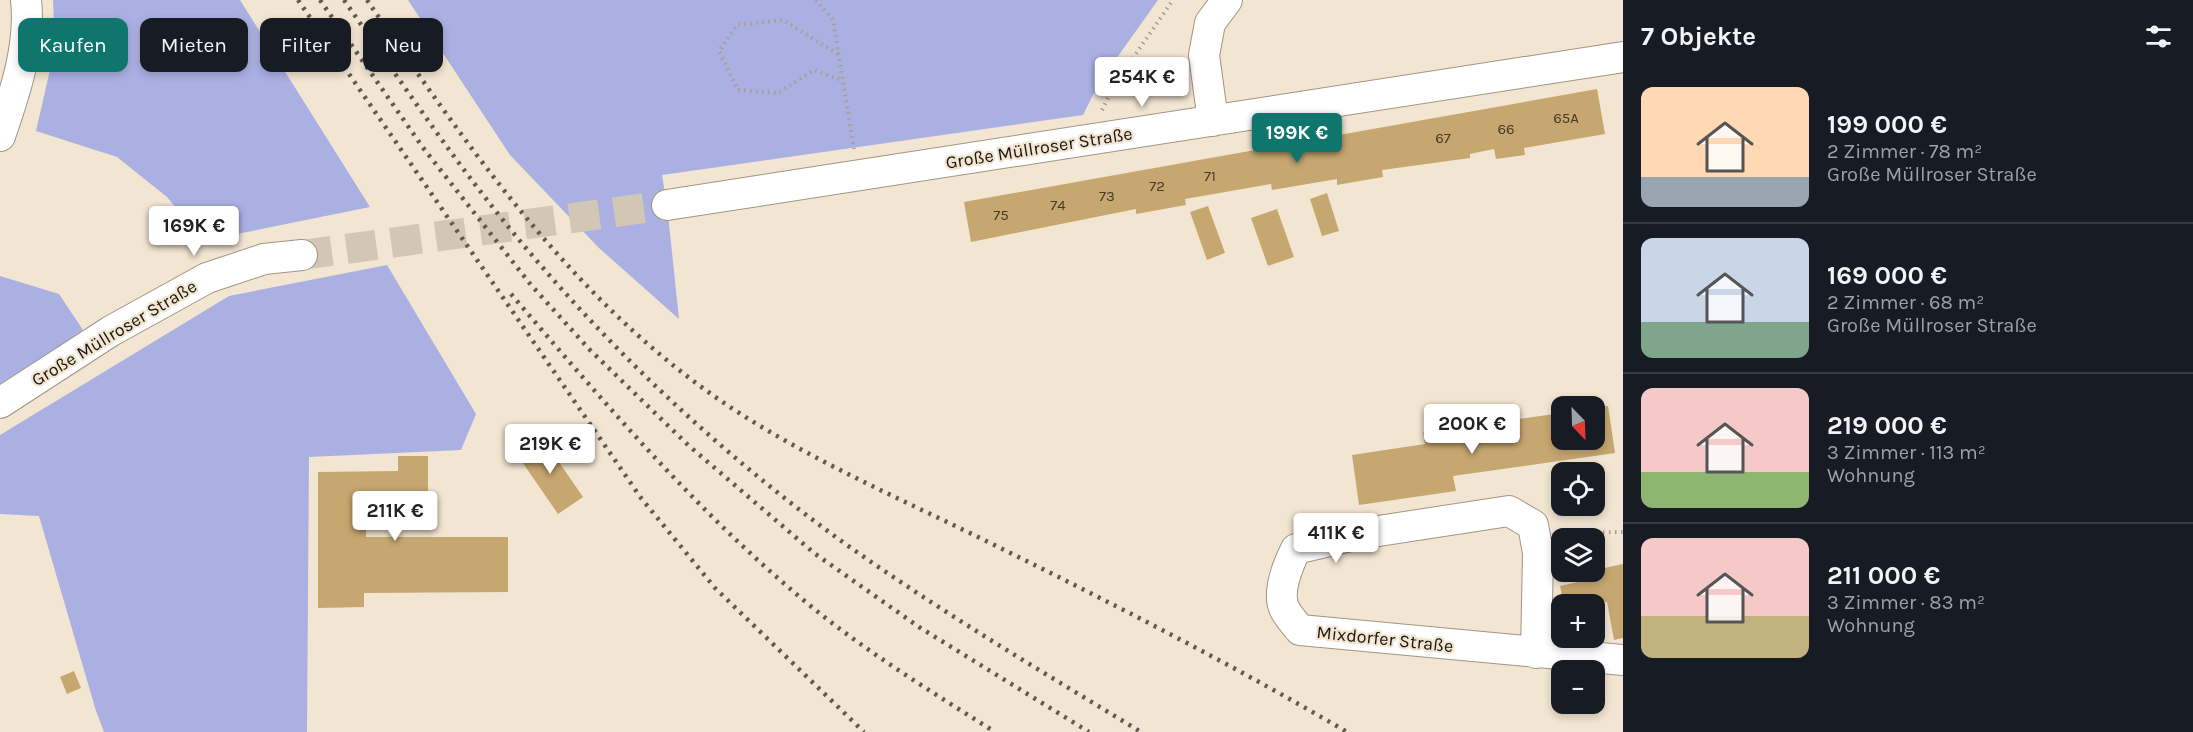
<!DOCTYPE html>
<html lang="de">
<head>
<meta charset="utf-8">
<style>
  :root { --surface:#171b24; --page:#242831; --text:#f1f3f6; --muted:#9ea1a6; --line:#363941; --accent:#0f766e }
  body { margin:0; font-family:Karla,sans-serif; background:var(--page); color:var(--text); height:100vh; display:flex; flex-direction:column; font-size:22px; white-space:nowrap }
  * { box-sizing:border-box; margin:0 }
  p { font-size:20px; color:var(--muted) }
  .icon { flex:none; width:33px; height:33px; fill:none; stroke:currentColor; stroke-width:2; stroke-linecap:round; stroke-linejoin:round }
  .map { position:relative; flex:1; overflow:hidden }
  .drawer { display:flex; flex-direction:column; background:var(--surface); width:570px }
  .drawer>* { flex:none }
  .top-card { position:absolute; left:18px; top:18px; width:570px; height:54px; display:flex; gap:12px }
  .needle { width:39px; rotate:157deg }
  .buttons { position:absolute; left:1551px; top:396px; display:grid; gap:12px }
  .buttons a { display:grid; place-items:center; width:54px; height:54px; border-radius:12px; background:var(--surface); box-shadow:0 3px 9px #0003; font-size:30px }
  .price { position:absolute; translate:-50% -51px; padding:0 14px; border-radius:6px; background:#fff; color:#222; font-size:20px; line-height:39px; filter:drop-shadow(0 2px 3px #0008) }
  .price::after { content:''; position:absolute; left:50%; top:36px; width:18px; height:14px; margin-left:-9px; background:inherit; clip-path:polygon(0 0,100% 0,50% 100%) }
  .price.selected { background:var(--accent); color:#fff }
  ul { padding:0; list-style:none }
  li { display:flex; align-items:center; gap:18px; height:150px; padding:0 18px }
  li+li { border-top:2px solid var(--line) }
  li span { display:grid; place-items:center; flex:none; width:168px; height:120px; border-radius:12px; color:#555 }
  li>.icon { margin-inline-start:auto }
  span .icon { width:72px; height:72px; fill:#fffc; stroke-width:1 }
  li b { font-size:26px }
  h2 { display:flex; justify-content:space-between; align-items:center; height:72px; padding:0 18px; font-size:26px }
  .tag { padding:0 21px; border-radius:12px; background:var(--surface); box-shadow:0 3px 9px #0003; font-size:21px; line-height:54px }
  .tag.selected { background:var(--accent); color:#fff }
  main { display:flex; flex:1; min-height:0 }
  .map>svg:first-child { display:block }
  .green { fill:#abb0e3 }
  .building { fill:#c7a770 }
  .lines { fill:none; stroke-linecap:round; stroke-linejoin:round }
  .minor-tunnel { stroke:#d2c6b4; stroke-width:30; stroke-dasharray:30 15; stroke-linecap:butt }
  .minor-casing { stroke:#a19582; stroke-width:32 }
  .path { stroke:#a89d8e; stroke-width:4; stroke-dasharray:1.5 4.5; stroke-linecap:butt }
  .minor { stroke:#fff; stroke-width:30 }
  .rail { stroke:#615a4e; stroke-width:4.5; stroke-dasharray:3 6; stroke-linecap:butt }
  .labels { text-anchor:middle; stroke-width:4.5; stroke-linejoin:round; paint-order:stroke }
  .number-label { font-size:15px; fill:#463a27 }
  .street-label { font-size:18px; fill:#1b160f; stroke:#f2e5d1 }
</style>
</head>
<body>
<main>
<div class="map">
<svg width="1623" height="732" viewBox="0 0 1623 732">
  <rect width="100%" height="100%" fill="#f2e5d1"/>
  <path class="green" d="M 53,0 L 240,0 L 370,207 L 203,241 L 167,197 L 117,157 L 36,131 L 55,48 Z
    M 408,0 L 1158,0 L 1099,83 L 1083,115 L 662,175 L 667,205 L 679,319 L 599,248 L 510,155 Z
    M 387,265 L 476,414 L 461,450 L 309,457 L 307,732 L 104,732 L 96,711 L 39,516 L 0,514 L 0,435 L 229,296 Z
    M 0,276 L 59,294 L 83,330 L 0,386 Z"/>
  <path class="building" d="M 1597,89 L 1605,134 L 1524,148 L 1525,155 L 1496,159 L 1494,149 L 1470,154 L 1470,158 L 1382,170 L 1383,177 L 1337,185 L 1337,179 L 1272,190 L 1271,184 L 1185,199 L 1186,205 L 1136,214 L 1136,209 L 971,242 L 964,202 Z
    M 1327,193 L 1339,231 L 1322,236 L 1310,199 Z
    M 1208,206 L 1225,253 L 1207,260 L 1190,212 Z
    M 1277,209 L 1294,257 L 1268,266 L 1251,218 Z
    M 1608,406 L 1615,453 L 1453,476 L 1456,491 L 1359,505 L 1352,455 L 1425,444 L 1423,432 L 1562,413 L 1562,440 L 1594,440 L 1594,408 Z
    M 541,436 L 583,497 L 558,514 L 516,453 Z
    M 398,456 L 428,456 L 428,511 L 366,512 L 366,537 L 508,537 L 508,592 L 364,593 L 364,607 L 318,608 L 318,472 L 398,471 Z
    M 1623,564 L 1623,638 L 1614,640 L 1607,602 L 1564,604 L 1560,586 L 1600,577 L 1600,569 Z
    M 74,671 L 81,688 L 67,694 L 60,677 Z"/>
  <g class="lines">
    <path class="minor-tunnel" d="M 302,255 L 667,205"/>
    <g class="minor-casing">
      <path id="minor" d="M 1213,121 L 1204,55 L 1210,23 L 1227,0
        M 0,136 C 15,93 31,45 26,0
        M 667,205 L 1623,57
        M 0,403 L 111,331 L 207,278 L 264,259 L 302,255
        M 1536,653 L 1538,553 L 1533,525 L 1509,511 L 1359,534 L 1296,549 C 1288,565 1276,593 1285,610 C 1289,617 1295,624 1300,630 L 1623,660"/>
    </g>
    <path class="path" d="M 816,0 L 833,20 L 854,149
      M 838,54 L 783,20 L 737,25 L 719,51 L 738,90 L 778,93 L 814,70 L 843,81
      M 1102,110 L 1115,84 L 1173,0
      M 1561,533 L 1623,532"/>
    <use href="#minor" class="minor"/>
    <path class="rail" d="M 298,0 L 641,498 L 715,588 L 864,732
      M 320,0 L 424,149 L 531,285 L 590,350 L 688,445 L 814,553 L 919,627 L 1089,732
      M 344,0 C 408,92 470,185 544,269 C 640,380 759,486 880,568 C 965,626 1054,679 1141,732
      M 367,0 C 469,149 575,303 727,405 C 805,457 892,495 976,536 C 1102,598 1226,661 1347,732
      M 511,294 C 607,406 703,519 818,612 C 873,656 935,694 995,732"/>
  </g>
  <g class="labels">
    <g class="number-label">
      <text x="1566" y="123">65A</text>
      <text x="1506" y="134">66</text>
      <text x="1443" y="143">67</text>
      <text x="1210" y="181">71</text>
      <text x="1157" y="191">72</text>
      <text x="1107" y="201">73</text>
      <text x="1058" y="210">74</text>
      <text x="1001" y="220">75</text>
    </g>
    <g class="street-label">
      <text transform="translate(1039 148) rotate(-9)" y="6">Große Müllroser Straße</text>
      <text transform="translate(114 333) rotate(-31)" y="6">Große Müllroser Straße</text>
      <text transform="translate(1385 639) rotate(6)" y="6">Mixdorfer Straße</text>
    </g>
  </g>
</svg>
<div class="buttons">
<a><svg class="needle" viewBox="-14 -14 28 28"><path d="M0-13l5 13h-10z" fill="#e53935"/><path d="M0 13l5-13h-10z" fill="#9ea1a6"/></svg></a>
<a><svg class="icon" aria-label="locate" viewBox="0 0 24 24"><circle cx="12" cy="12" r="6"/><path d="M12 2v4M12 18v4M2 12h4M18 12h4"/></svg></a>
<a><svg class="icon" aria-label="layers" viewBox="0 0 24 24"><path d="M12 4l9 5-9 5-9-5zM3 14l9 5 9-5"/></svg></a>
<a>+</a>
<a>−</a>
</div>
<b class="price" style="left:1142px;top:108px">254K €</b>
<b class="price selected" style="left:1297px;top:164px">199K €</b>
<b class="price" style="left:194px;top:257px">169K €</b>
<b class="price" style="left:1472px;top:455px">200K €</b>
<b class="price" style="left:550px;top:475px">219K €</b>
<b class="price" style="left:395px;top:542px">211K €</b>
<b class="price" style="left:1336px;top:564px">411K €</b>
<div class="top-card">
<a class="tag selected">Kaufen</a>
<a class="tag">Mieten</a>
<a class="tag">Filter</a>
<a class="tag">Neu</a>
</div>
</div>
<section class="drawer">
<h2>7 Objekte<svg class="icon" aria-label="filters" viewBox="0 0 24 24"><path d="M4 7h16M4 17h16"/><circle cx="9" cy="7" r="2"/><circle cx="15" cy="17" r="2"/></svg></h2>
<ul>
<li><span style="background:linear-gradient(#ffd9b3 75%,#9aa5b1 0)"><svg class="icon" aria-label="home" viewBox="0 0 24 24"><path d="M3 11l9-7 9 7M6 9v11h12V9"/></svg></span><div><b>199 000 €</b><p>2 Zimmer · 78 m²</p><p>Große Müllroser Straße</p></div></li>
<li><span style="background:linear-gradient(#c9d6e8 70%,#7fa58c 0)"><svg class="icon" aria-label="home" viewBox="0 0 24 24"><path d="M3 11l9-7 9 7M6 9v11h12V9"/></svg></span><div><b>169 000 €</b><p>2 Zimmer · 68 m²</p><p>Große Müllroser Straße</p></div></li>
<li><span style="background:linear-gradient(#f6c9c9 70%,#8fb573 0)"><svg class="icon" aria-label="home" viewBox="0 0 24 24"><path d="M3 11l9-7 9 7M6 9v11h12V9"/></svg></span><div><b>219 000 €</b><p>3 Zimmer · 113 m²</p><p>Wohnung</p></div></li>
<li><span style="background:linear-gradient(#f6c9c9 65%,#c2b280 0)"><svg class="icon" aria-label="home" viewBox="0 0 24 24"><path d="M3 11l9-7 9 7M6 9v11h12V9"/></svg></span><div><b>211 000 €</b><p>3 Zimmer · 83 m²</p><p>Wohnung</p></div></li>
</ul>
</section>
</main>
</body>
</html>
